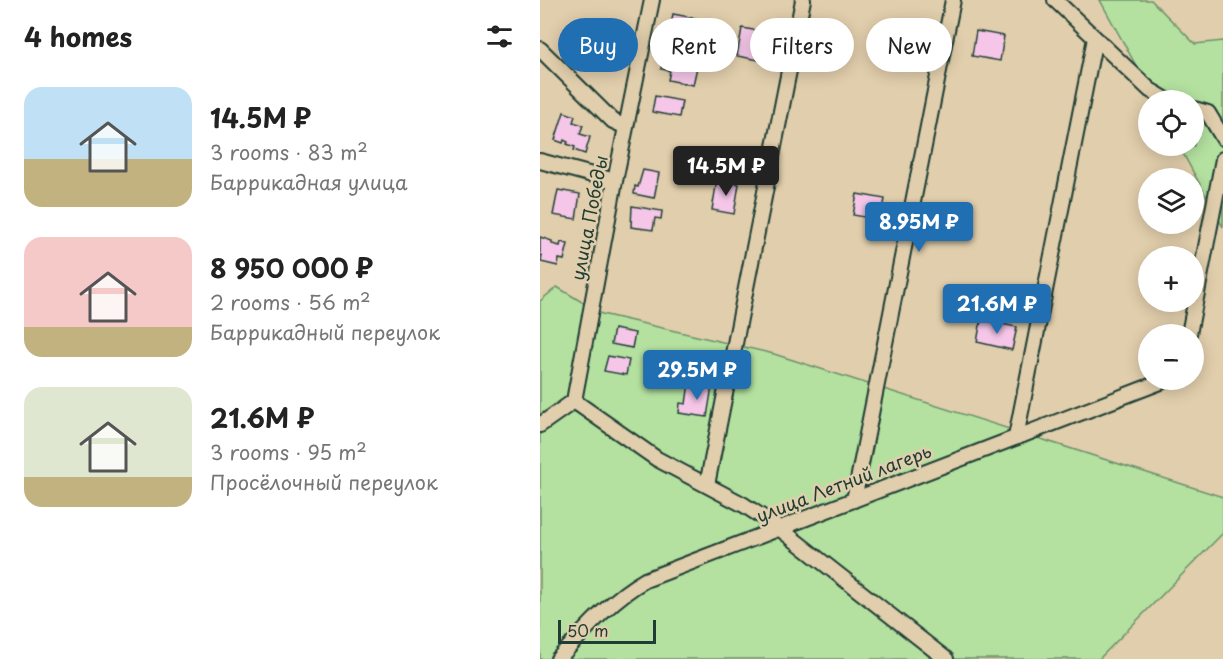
<!DOCTYPE html>
<html lang="en">
<head>
<meta charset="utf-8">
<style>
  :root { --surface:#fff; --page:#f6f6f6; --text:#222; --muted:#767676; --accent:#1f6fb2 }
  body { margin:0; font-family:"Playpen Sans",sans-serif; background:var(--page); color:var(--text); height:100vh; display:flex; flex-direction:column; font-size:22px; white-space:nowrap }
  * { box-sizing:border-box; margin:0 }
  p { font-size:20px; color:var(--muted) }
  .icon { flex:none; width:33px; height:33px; fill:none; stroke:currentColor; stroke-width:2; stroke-linecap:round; stroke-linejoin:round }
  .map { position:relative; flex:1; overflow:hidden }
  .panel { display:flex; flex-direction:column; background:var(--surface); width:540px }
  .panel>* { flex:none }
  .banner { position:absolute; left:18px; top:18px; width:570px; height:54px; display:flex; gap:12px }
  .controls { position:absolute; left:598px; top:90px; display:grid; gap:12px }
  .controls a { display:grid; place-items:center; width:66px; height:66px; border-radius:50%; background:var(--surface); box-shadow:0 3px 15px #0003; font-size:30px }
  .scale { position:absolute; left:18px; bottom:15px; width:98px; box-sizing:border-box; padding-left:6px; border:3px solid #1f3d34; border-top:0; font-size:16px; line-height:21px; white-space:nowrap; color:#1f3d34; -webkit-text-stroke:4px #e1ceac; paint-order:stroke }
  .price { position:absolute; translate:-50% -51px; padding:0 14px; border-radius:6px; background:var(--accent); color:#fff; font-size:20px; line-height:39px; filter:drop-shadow(0 2px 3px #0008) }
  .price::after { content:''; position:absolute; left:50%; top:36px; width:18px; height:14px; margin-left:-9px; background:inherit; clip-path:polygon(0 0,100% 0,50% 100%) }
  .price.on { background:#222; color:#fff }
  ul { padding:0; list-style:none }
  li { display:flex; align-items:center; gap:18px; height:150px; padding:0 24px }
  li span { display:grid; place-items:center; flex:none; width:168px; height:120px; border-radius:18px; color:#555 }
  li>.icon { margin-inline-start:auto }
  span .icon { width:72px; height:72px; fill:#fffc; stroke-width:1 }
  li b { font-size:26px }
  h2 { display:flex; justify-content:space-between; align-items:center; height:72px; padding:0 24px; font-size:26px }
  .chip { padding:0 21px; border-radius:27px; background:var(--surface); box-shadow:0 3px 15px #0003; font-size:21px; line-height:54px }
  .chip.on { background:var(--accent); color:#fff }
  main { display:flex; flex:1; min-height:0 }
  .map>svg:first-child { display:block }
  .green { fill:#b4e1a0; stroke:#6a8f6a; stroke-width:1.5 }
  .building { fill:#f5c6e8; stroke:#1f3d34; stroke-width:1.5 }
  .lines { fill:none; stroke-linecap:round; stroke-linejoin:round }
  .minor-casing { stroke:#1f3d34; stroke-width:18 }
  .minor { stroke:#e1ceac; stroke-width:14 }
  .labels { text-anchor:middle; stroke-width:5; stroke-linejoin:round; paint-order:stroke }
  .street-label { font-size:18px; fill:#1f3d34; stroke:#e1ceac }
</style>
</head>
<body>
<main>
<section class="panel">
<h2>4 homes<svg class="icon" aria-label="filters" viewBox="0 0 24 24"><path d="M4 7h16M4 17h16"/><circle cx="9" cy="7" r="2"/><circle cx="15" cy="17" r="2"/></svg></h2>
<ul>
<li><span style="background:linear-gradient(#bfe0f5 60%,#c2b280 0)"><svg class="icon" aria-label="home" viewBox="0 0 24 24"><path d="M3 11l9-7 9 7M6 9v11h12V9"/></svg></span><div><b>14.5M ₽</b><p>3 rooms · 83 m²</p><p>Баррикадная улица</p></div></li>
<li><span style="background:linear-gradient(#f6c9c9 75%,#c2b280 0)"><svg class="icon" aria-label="home" viewBox="0 0 24 24"><path d="M3 11l9-7 9 7M6 9v11h12V9"/></svg></span><div><b>8 950 000 ₽</b><p>2 rooms · 56 m²</p><p>Баррикадный переулок</p></div></li>
<li><span style="background:linear-gradient(#dfe7d0 75%,#c2b280 0)"><svg class="icon" aria-label="home" viewBox="0 0 24 24"><path d="M3 11l9-7 9 7M6 9v11h12V9"/></svg></span><div><b>21.6M ₽</b><p>3 rooms · 95 m²</p><p>Просёлочный переулок</p></div></li>
</ul>
</section>
<div class="map">
<svg width="683" height="659" viewBox="0 0 683 659">
  <rect width="100%" height="100%" fill="#e1ceac"/>
  <filter id="ink" filterUnits="userSpaceOnUse"><feTurbulence type="fractalNoise" baseFrequency=".0167" numOctaves="2"/><feDisplacementMap in="SourceGraphic" scale="12" xChannelSelector="R" yChannelSelector="G"/><feConvolveMatrix kernelMatrix="1 2 1 2 8 2 1 2 1" color-interpolation-filters="sRGB"/></filter>
  <g filter="url(#ink)">
    <path class="green" d="M 560,0 L 611,0 L 655,44 L 683,41 L 683,227 L 639,146 L 654,146 L 654,100 L 615,100 Z
      M 17,287 L 62,314 L 234,354 L 683,497 L 683,533 L 559,659 L 0,659 L 0,301 Z"/>
    <path class="building" d="M 133,14 L 160,19 L 155,43 L 129,38 Z
      M 202,28 L 235,34 L 233,43 L 239,44 L 238,53 L 231,52 L 230,62 L 197,56 Z
      M 436,31 L 464,36 L 460,61 L 432,56 Z
      M 124,51 L 159,58 L 153,85 L 128,80 L 130,71 L 121,69 Z
      M 115,96 L 142,101 L 139,117 L 112,112 Z
      M 24,112 L 35,116 L 33,122 L 43,125 L 40,134 L 50,137 L 45,154 L 34,150 L 35,147 L 27,144 L 28,142 L 24,140 L 23,143 L 15,140 Z
      M 103,170 L 119,173 L 114,198 L 94,194 L 95,186 L 98,187 Z
      M 177,180 L 199,184 L 194,214 L 172,210 Z
      M 18,190 L 40,194 L 36,219 L 13,215 Z
      M 317,194 L 345,199 L 341,220 L 313,215 Z
      M 92,206 L 122,211 L 121,219 L 115,218 L 113,230 L 91,227 Z
      M 0,237 L 12,241 L 12,244 L 20,246 L 21,242 L 28,244 L 24,260 L 19,259 L 18,266 L 1,262 L 2,255 L 0,255 Z
      M 441,320 L 477,327 L 472,350 L 437,342 Z
      M 74,329 L 95,333 L 92,348 L 71,344 Z
      M 68,356 L 89,360 L 86,375 L 64,371 Z
      M 149,383 L 172,386 L 167,417 L 139,413 L 140,403 L 146,404 Z"/>
    <g class="lines">
      <g class="minor-casing">
        <path id="minor" d="M 515,0 L 610,90 L 627,100
          M 0,49 L 73,121 L 86,127
          M 654,109 L 668,113 L 683,138
          M 0,161 L 75,181
          M 649,334 L 683,159
          M 34,401 L 117,459 L 204,505 L 239,528 L 406,659
          M 0,425 L 34,401 L 75,181 L 112,0
          M 476,437 L 555,38
          M 167,485 L 263,0
          M 314,500 L 413,0
          M 18,659 C 45,630 70,600 105,580 L 626,380"/>
      </g>
      <use href="#minor" class="minor"/>
    </g>
  </g>
  <g class="labels">
    <g class="street-label">
      <text transform="translate(50 218) rotate(-79)" y="6">улица Победы</text>
      <text transform="translate(304 484) rotate(-21)" y="6">улица Летний лагерь</text>
    </g>
  </g>
</svg>
<div class="controls">
<a><svg class="icon" aria-label="locate" viewBox="0 0 24 24"><circle cx="12" cy="12" r="6"/><path d="M12 2v4M12 18v4M2 12h4M18 12h4"/></svg></a>
<a><svg class="icon" aria-label="layers" viewBox="0 0 24 24"><path d="M12 4l9 5-9 5-9-5zM3 14l9 5 9-5"/></svg></a>
<a>+</a>
<a>−</a>
</div>
<div class="scale">50 m</div>
<b class="price on" style="left:186px;top:197px">14.5M ₽</b>
<b class="price" style="left:379px;top:253px">8.95M ₽</b>
<b class="price" style="left:457px;top:335px">21.6M ₽</b>
<b class="price" style="left:157px;top:401px">29.5M ₽</b>
<div class="banner">
<a class="chip on">Buy</a>
<a class="chip">Rent</a>
<a class="chip">Filters</a>
<a class="chip">New</a>
</div>
</div>
</main>
</body>
</html>
